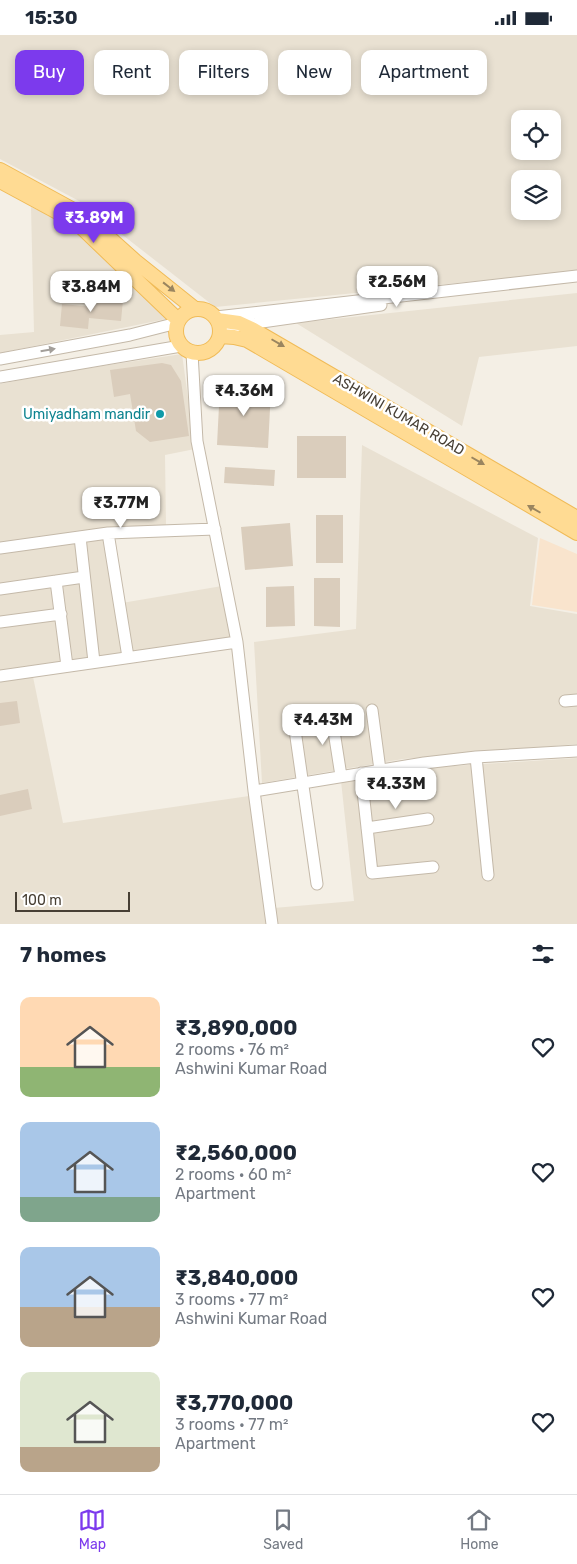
<!DOCTYPE html>
<html lang="en">
<head>
<meta charset="utf-8">
<style>
  :root { --surface:#fff; --page:#f2f2f3; --text:#1f2937; --muted:#747a83; --line:#e0e1e3; --accent:#7c3aed }
  body { margin:0; font-family:Rubik,sans-serif; background:var(--page); color:var(--text); height:100vh; display:flex; flex-direction:column; font-size:19px; white-space:nowrap }
  * { box-sizing:border-box; margin:0 }
  p { font-size:16px; color:var(--muted) }
  .icon { flex:none; width:28px; height:28px; fill:none; stroke:currentColor; stroke-width:2; stroke-linecap:round; stroke-linejoin:round }
  .map { position:relative; height:889px; overflow:hidden }
  .panel { display:flex; flex-direction:column; background:var(--surface); flex:1 }
  .panel>* { flex:none }
  .hud { position:absolute; left:15px; top:15px; width:548px; height:45px; display:flex; gap:10px }
  .buttons { position:absolute; left:511px; top:75px; display:grid; gap:10px }
  .buttons a { display:grid; place-items:center; width:50px; height:50px; border-radius:10px; background:var(--surface); box-shadow:0 2px 8px #0003; font-size:25px }
  .scale { position:absolute; left:15px; bottom:12px; width:115px; box-sizing:border-box; padding-left:5px; border:2px solid #473f34; border-top:0; font-size:14px; line-height:18px; white-space:nowrap; color:#473f34; -webkit-text-stroke:4px #fff; paint-order:stroke }
  .price { position:absolute; translate:-50% -42px; padding:0 11px; border-radius:10px; background:#fff; color:#222; font-size:16px; line-height:32px; filter:drop-shadow(0 1px 2px #0008) }
  .price::after { content:''; position:absolute; left:50%; top:30px; width:15px; height:11px; margin-left:-8px; background:inherit; clip-path:polygon(0 0,100% 0,50% 100%) }
  .price.current { background:var(--accent); color:#fff }
  ul { padding:0; list-style:none }
  li { display:flex; align-items:center; gap:15px; height:125px; padding:0 20px }
  li span { display:grid; place-items:center; flex:none; width:140px; height:100px; border-radius:10px; color:#555 }
  li>.icon { margin-inline-start:auto }
  span .icon { width:60px; height:60px; fill:#fffc; stroke-width:1 }
  li b { font-size:21px }
  h2 { display:flex; justify-content:space-between; align-items:center; height:60px; padding:0 20px; font-size:21px }
  .tag { padding:0 18px; border-radius:10px; background:var(--surface); box-shadow:0 2px 8px #0003; font-size:18px; line-height:45px }
  .tag.current { background:var(--accent); color:#fff }
  .status { display:flex; justify-content:space-between; align-items:center; height:35px; padding:0 25px; background:var(--surface); direction:ltr }
  .status svg { height:14px; fill:currentColor }
  .tab-bar { display:flex; justify-content:space-around; align-items:center; height:70px; border-top:1px solid var(--line); background:var(--surface); font-size:14px; color:var(--muted) }
  .tab-bar a { display:grid; justify-items:center; gap:2px }
  .tab-bar .current { color:var(--accent) }
  .map>svg:first-child { display:block }
  .residential { fill:#e9e1d2; fill-rule:evenodd }
  .commercial { fill:#f9e4cd }
  .building { fill:#dacdbc }
  .lines { fill:none; stroke-linecap:round; stroke-linejoin:round }
  .minor-casing { stroke:#c4b9a9; stroke-width:13 }
  .major-casing { stroke:#f0bb57; stroke-width:16 }
  .minor { stroke:#fff; stroke-width:11 }
  .major { stroke:#ffdb93; stroke-width:14 }
  .oneway { fill:#9a855f }
  .oneway2 { fill:#a39f9a }
  .culture-dot { fill:#0f9aa8; stroke:#fff; stroke-width:2 }
  .labels { text-anchor:middle; stroke-width:5; stroke-linejoin:round; paint-order:stroke }
  .culture-label { font-size:14px; fill:#0d838f; stroke:#fff; text-anchor:end }
  .street-label { font-size:14px; fill:#473f34; stroke:#fff }
</style>
</head>
<body>
<div class="status"><b>15:30</b><svg viewBox="0 0 49 12"><path d="M0 12V9h3v3zM5 12V6h3v6zM10 12V3h3v9zM15 12V0h3v12zM26 1h20v11H26zM47 4h2v5h-2z"/></svg></div>
<div class="map">
<svg width="577" height="889" viewBox="0 0 577 889">
  <rect width="100%" height="100%" fill="#f4efe5"/>
  <path class="residential" d="M 0,0 L 577,0 L 577,236 L 215,272 L 79,166 L 0,124 ZM 520,84 L 552,84 L 552,116 L 520,116 ZM 520,144 L 552,144 L 552,176 L 520,176 Z
    M 31,172 L 72,191 L 171,283 L 0,318 L 0,300 L 34,297 Z
    M 577,258 L 577,311 L 479,322 L 462,391 L 296,288 Z
    M 182,319 L 195,414 L 165,420 L 166,491 L 104,495 L 116,569 L 222,551 L 231,604 L 31,632 L 63,788 L 249,761 L 268,889 L 0,889 L 0,349 L 62,337 Z
    M 362,410 L 538,503 L 530,571 L 577,579 L 577,709 L 403,724 L 262,748 L 254,607 L 356,594 Z
    M 577,723 L 577,889 L 276,889 L 274,873 L 354,866 L 341,746 L 423,733 Z"/>
  <path class="commercial" d="M 540,503 L 577,519 L 577,577 L 532,570 Z"/>
  <path class="building" d="M 95,262 L 123,265 L 121,286 L 89,283 L 88,294 L 60,291 L 62,269 L 93,272 Z
    M 162,328 L 171,330 L 181,346 L 189,401 L 150,407 L 136,396 L 130,359 L 114,362 L 110,335 Z
    M 220,351 L 271,354 L 268,413 L 217,410 Z
    M 297,401 L 346,401 L 346,443 L 297,443 Z
    M 225,432 L 275,435 L 274,451 L 224,448 Z
    M 316,480 L 343,480 L 343,528 L 316,528 Z
    M 290,488 L 293,531 L 245,535 L 241,492 Z
    M 314,543 L 340,543 L 340,592 L 314,591 Z
    M 294,551 L 295,591 L 266,592 L 266,552 Z
    M 17,666 L 20,688 L 0,691 L 0,668 Z
    M 28,754 L 32,774 L 0,781 L 0,760 Z"/>
  <g class="lines">
    <g class="minor-casing">
      <path id="minor" d="M 216,282 L 577,241
        M 220,293 L 381,270
        M 192,318 L 197,406 L 237,607 L 254,756 L 272,889
        M 0,324 L 130,300 L 177,288
        M 0,342 L 181,311
        M 108,498 L 215,494
        M 80,502 L 94,627
        M 0,513 L 108,498 L 128,622
        M 56,546 L 67,631
        M 0,554 L 84,542
        M 0,587 L 61,579
        M 0,641 L 237,607
        M 565,666 L 577,665
        M 372,675 L 380,735
        M 331,677 L 341,741
        M 295,695 L 317,849
        M 476,722 L 488,840
        M 361,738 L 372,838 L 433,832
        M 254,756 L 424,728 L 476,722 L 577,716
        M 367,793 L 428,784"/>
    </g>
    <g class="major-casing">
      <path id="major" d="M 0,135 L 86,182 L 135,226 L 195,274
        M 0,146 L 76,187 L 178,285
        M176 296a22 22 0 1 1 44 0a22 22 0 1 1-44 0Z
        M 217,285 L 239,288 L 252,294 L 577,483
        M 220,301 L 234,302 L 247,305 L 577,498"/>
    </g>
    <use href="#minor" class="minor"/>
    <use href="#major" class="major"/>
  </g>
  <defs><path id="oneway-solid" d="M-6-.8H1V-3.2L6.5 0L1 3.2V.8H-6Z" transform="scale(1.25)"/></defs>
  <g class="oneway">
    <use href="#oneway-solid" transform="translate(169 252) rotate(38)"/>
    <use href="#oneway-solid" transform="translate(278 308) rotate(30)"/>
    <use href="#oneway-solid" transform="translate(478 426) rotate(30)"/>
    <use href="#oneway-solid" transform="translate(534 474) rotate(-150)"/>
  </g>
  <use class="oneway2" href="#oneway-solid" transform="translate(48 315) rotate(-10)"/>
  <circle class="culture-dot" cx="160" cy="379" r="5"/>
  <g class="labels">
    <g class="culture-label">
      <text x="150" y="384">Umiyadham mandir</text>
    </g>
    <g class="street-label">
      <text transform="translate(399 379) rotate(30)" y="5">ASHWINI KUMAR ROAD</text>
    </g>
  </g>
</svg>
<div class="buttons">
<a><svg class="icon" aria-label="locate" viewBox="0 0 24 24"><circle cx="12" cy="12" r="6"/><path d="M12 2v4M12 18v4M2 12h4M18 12h4"/></svg></a>
<a><svg class="icon" aria-label="layers" viewBox="0 0 24 24"><path d="M12 4l9 5-9 5-9-5zM3 14l9 5 9-5"/></svg></a>
</div>
<div class="scale">100 m</div>
<b class="price current" style="left:94px;top:209px">₹3.89M</b>
<b class="price" style="left:397px;top:273px">₹2.56M</b>
<b class="price" style="left:91px;top:278px">₹3.84M</b>
<b class="price" style="left:244px;top:382px">₹4.36M</b>
<b class="price" style="left:121px;top:494px">₹3.77M</b>
<b class="price" style="left:323px;top:711px">₹4.43M</b>
<b class="price" style="left:396px;top:775px">₹4.33M</b>
<div class="hud">
<a class="tag current">Buy</a>
<a class="tag">Rent</a>
<a class="tag">Filters</a>
<a class="tag">New</a>
<a class="tag">Apartment</a>
</div>
</div>
<section class="panel">
<h2>7 homes<svg class="icon" aria-label="filters" viewBox="0 0 24 24"><path d="M4 7h16M4 17h16"/><circle cx="9" cy="7" r="2"/><circle cx="15" cy="17" r="2"/></svg></h2>
<ul>
<li><span style="background:linear-gradient(#ffd9b3 70%,#8fb573 0)"><svg class="icon" aria-label="home" viewBox="0 0 24 24"><path d="M3 11l9-7 9 7M6 9v11h12V9"/></svg></span><div><b>₹3,890,000</b><p>2 rooms · 76 m²</p><p>Ashwini Kumar Road</p></div><svg class="icon" aria-label="heart" viewBox="0 0 24 24"><path d="M12 20l-8-8c-3-5 5-10 8-4 3-6 11-1 8 4z"/></svg></li>
<li><span style="background:linear-gradient(#a9c7e8 75%,#7fa58c 0)"><svg class="icon" aria-label="home" viewBox="0 0 24 24"><path d="M3 11l9-7 9 7M6 9v11h12V9"/></svg></span><div><b>₹2,560,000</b><p>2 rooms · 60 m²</p><p>Apartment</p></div><svg class="icon" aria-label="heart" viewBox="0 0 24 24"><path d="M12 20l-8-8c-3-5 5-10 8-4 3-6 11-1 8 4z"/></svg></li>
<li><span style="background:linear-gradient(#a9c7e8 60%,#b9a48a 0)"><svg class="icon" aria-label="home" viewBox="0 0 24 24"><path d="M3 11l9-7 9 7M6 9v11h12V9"/></svg></span><div><b>₹3,840,000</b><p>3 rooms · 77 m²</p><p>Ashwini Kumar Road</p></div><svg class="icon" aria-label="heart" viewBox="0 0 24 24"><path d="M12 20l-8-8c-3-5 5-10 8-4 3-6 11-1 8 4z"/></svg></li>
<li><span style="background:linear-gradient(#dfe7d0 75%,#b9a48a 0)"><svg class="icon" aria-label="home" viewBox="0 0 24 24"><path d="M3 11l9-7 9 7M6 9v11h12V9"/></svg></span><div><b>₹3,770,000</b><p>3 rooms · 77 m²</p><p>Apartment</p></div><svg class="icon" aria-label="heart" viewBox="0 0 24 24"><path d="M12 20l-8-8c-3-5 5-10 8-4 3-6 11-1 8 4z"/></svg></li>
</ul>
</section>
<nav class="tab-bar">
<a class="current"><svg class="icon" aria-label="map" viewBox="0 0 24 24"><path d="M3 6l6-2 6 2 6-2v14l-6 2-6-2-6 2zM9 4v14M15 6v14"/></svg>Map</a>
<a><svg class="icon" aria-label="saved" viewBox="0 0 24 24"><path d="M7 4h10v16l-5-4-5 4z"/></svg>Saved</a>
<a><svg class="icon" aria-label="home" viewBox="0 0 24 24"><path d="M3 11l9-7 9 7M6 9v11h12V9"/></svg>Home</a>
</nav>
</body>
</html>
